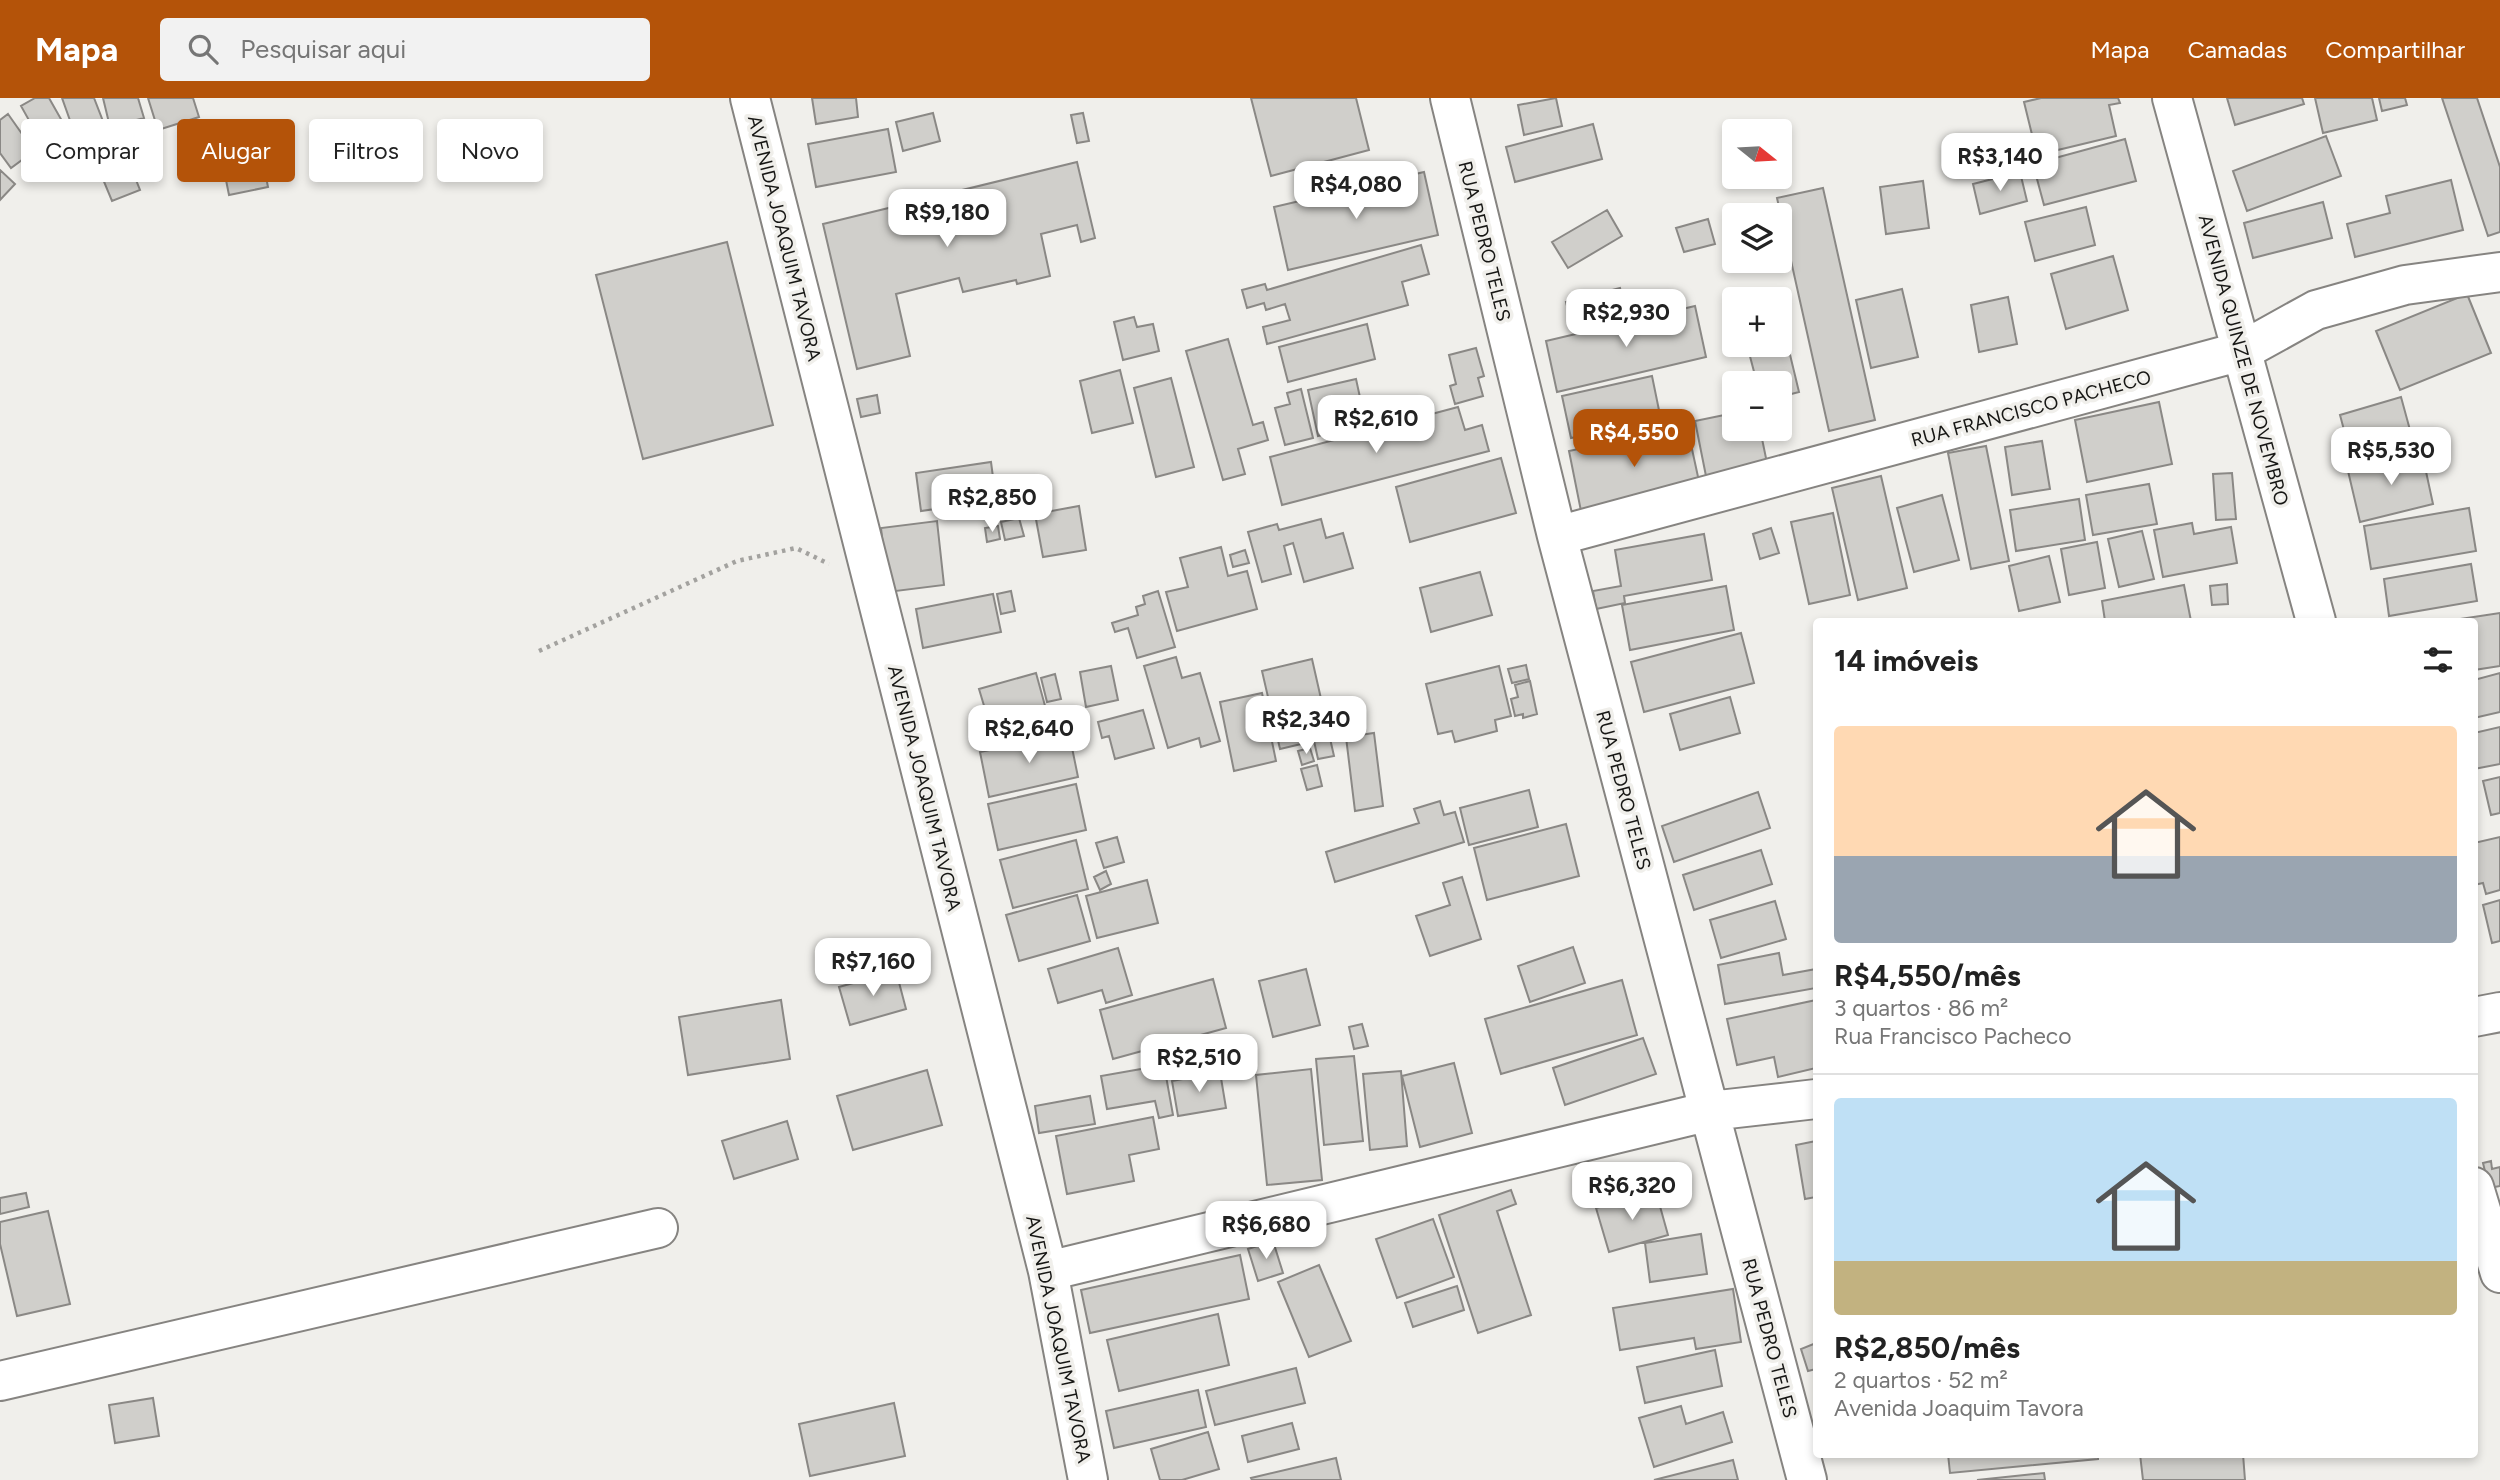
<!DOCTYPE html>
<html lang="pt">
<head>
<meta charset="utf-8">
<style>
  :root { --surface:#fff; --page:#f2f2f2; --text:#222; --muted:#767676; --line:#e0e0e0; --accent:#b45309 }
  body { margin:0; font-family:Figtree,sans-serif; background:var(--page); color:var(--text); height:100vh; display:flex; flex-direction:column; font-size:26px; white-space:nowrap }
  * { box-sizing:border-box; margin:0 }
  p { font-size:23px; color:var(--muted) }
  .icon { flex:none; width:38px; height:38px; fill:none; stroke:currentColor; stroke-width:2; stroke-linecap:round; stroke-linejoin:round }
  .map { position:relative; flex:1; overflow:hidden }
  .sheet { position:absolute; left:1813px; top:520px; width:665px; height:840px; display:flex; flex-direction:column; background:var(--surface); border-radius:7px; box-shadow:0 4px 10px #0003 }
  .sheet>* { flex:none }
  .hud { position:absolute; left:21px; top:21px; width:665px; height:63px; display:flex; gap:14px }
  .needle { width:46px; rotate:108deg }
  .fabs { position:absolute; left:1722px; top:21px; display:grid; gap:14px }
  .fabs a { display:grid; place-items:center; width:70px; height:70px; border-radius:7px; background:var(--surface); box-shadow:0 4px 10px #0003; font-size:35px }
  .price { position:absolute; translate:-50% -60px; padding:0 16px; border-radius:14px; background:#fff; color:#222; font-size:23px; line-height:46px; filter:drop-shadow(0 2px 4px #0008) }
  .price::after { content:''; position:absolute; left:50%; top:42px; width:21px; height:16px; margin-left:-10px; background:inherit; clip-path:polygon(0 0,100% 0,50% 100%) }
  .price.current { background:var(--accent); color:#fff }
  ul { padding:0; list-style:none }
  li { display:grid; align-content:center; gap:14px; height:371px; padding:0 21px }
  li+li { border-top:2px solid var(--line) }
  li span { display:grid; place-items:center; height:217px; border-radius:7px; color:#555 }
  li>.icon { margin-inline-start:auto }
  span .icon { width:126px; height:126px; fill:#fffc; stroke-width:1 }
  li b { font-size:30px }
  h2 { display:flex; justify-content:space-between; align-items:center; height:84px; padding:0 21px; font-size:30px }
  .chip { padding:0 24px; border-radius:7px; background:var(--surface); box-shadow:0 4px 10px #0003; font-size:24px; line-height:63px }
  .chip.current { background:var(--accent); color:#fff }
  header { display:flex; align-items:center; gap:42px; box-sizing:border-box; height:98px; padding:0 35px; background:var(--accent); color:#fff }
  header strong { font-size:33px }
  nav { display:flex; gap:38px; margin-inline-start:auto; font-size:24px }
  .search { width:490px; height:63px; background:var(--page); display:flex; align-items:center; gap:18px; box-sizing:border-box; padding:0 24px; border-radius:7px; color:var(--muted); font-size:26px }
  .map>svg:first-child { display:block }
  .building { fill:#d0cfcb; stroke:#8a8885; stroke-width:2 }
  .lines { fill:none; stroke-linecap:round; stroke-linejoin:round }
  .minor-casing { stroke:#868481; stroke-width:42 }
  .path { stroke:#a3a29f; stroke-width:4.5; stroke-dasharray:3.5 5; stroke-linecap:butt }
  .minor { stroke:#fff; stroke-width:38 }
  .labels { text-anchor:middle; stroke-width:7; stroke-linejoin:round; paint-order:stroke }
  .street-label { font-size:19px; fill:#161614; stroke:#f0efeb }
</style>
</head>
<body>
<header>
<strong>Mapa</strong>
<div class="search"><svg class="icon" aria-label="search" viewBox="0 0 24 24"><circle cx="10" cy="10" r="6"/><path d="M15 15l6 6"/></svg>Pesquisar aqui</div>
<nav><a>Mapa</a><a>Camadas</a><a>Compartilhar</a></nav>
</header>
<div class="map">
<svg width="2500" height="1382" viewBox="0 0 2500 1382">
  <rect width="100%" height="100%" fill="#f0efeb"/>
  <path class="building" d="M 35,0 L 49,0 L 70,37 L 45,51 L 21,8 Z
    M 62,0 L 94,0 L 106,31 L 77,42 Z
    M 103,0 L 138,0 L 144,20 L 110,29 Z
    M 148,0 L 193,0 L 199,19 L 158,32 Z
    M 812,0 L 856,0 L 858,19 L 816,26 Z
    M 1251,0 L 1356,0 L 1369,52 L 1271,78 Z
    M 1556,0 L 1562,28 L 1524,37 L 1518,7 Z
    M 2041,0 L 2118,0 L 2120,5 L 2109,7 L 2116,38 L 2037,57 L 2024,4 Z
    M 2227,0 L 2302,0 L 2304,6 L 2235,27 Z
    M 2315,0 L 2372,0 L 2377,22 L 2323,35 Z
    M 2379,0 L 2405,0 L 2407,7 L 2382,13 Z
    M 2442,0 L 2477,0 L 2500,69 L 2500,134 L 2488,138 Z
    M 933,15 L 940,43 L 903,53 L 896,24 Z
    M 1083,15 L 1089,43 L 1077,45 L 1071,17 Z
    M 8,16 L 34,53 L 11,70 L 0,55 L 0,22 Z
    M 1593,26 L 1602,61 L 1515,84 L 1506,49 Z
    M 888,31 L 896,74 L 816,89 L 808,46 Z
    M 2326,38 L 2341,78 L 2247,113 L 2233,73 Z
    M 258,39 L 268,89 L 229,97 L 219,47 Z
    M 2125,41 L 2136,83 L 2044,107 L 2033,66 Z
    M 128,62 L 140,92 L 112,103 L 100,74 Z
    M 1077,64 L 1095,140 L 1081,144 L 1077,127 L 1041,136 L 1050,178 L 1017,186 L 1016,182 L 963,194 L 959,180 L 896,196 L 910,258 L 857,271 L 823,126 Z
    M 0,72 L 15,86 L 0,102 Z
    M 1424,74 L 1438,137 L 1288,172 L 1274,109 Z
    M 2020,74 L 2027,103 L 1980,116 L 1973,86 Z
    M 2451,82 L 2463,132 L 2355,159 L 2347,126 L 2390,115 L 2386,98 Z
    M 1923,83 L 1929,130 L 1886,136 L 1880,89 Z
    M 1823,90 L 1875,322 L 1829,333 L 1777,100 Z
    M 2323,104 L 2332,140 L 2253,160 L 2244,125 Z
    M 2086,109 L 2095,147 L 2035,163 L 2025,124 Z
    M 1607,112 L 1622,138 L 1568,170 L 1552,144 Z
    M 1708,121 L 1715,146 L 1684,154 L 1676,130 Z
    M 727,144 L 773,327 L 643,361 L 596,177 Z
    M 1421,147 L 1429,176 L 1402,184 L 1408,207 L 1267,246 L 1263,229 L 1290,222 L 1285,206 L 1266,212 L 1264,205 L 1247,210 L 1242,192 L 1265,186 L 1267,192 Z
    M 2113,158 L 2128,212 L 2066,231 L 2051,176 Z
    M 1620,190 L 1627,219 L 1573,232 L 1566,204 Z
    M 1902,191 L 1918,259 L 1871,270 L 1856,202 Z
    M 2467,196 L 2491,255 L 2400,292 L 2376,233 Z
    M 2008,199 L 2017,246 L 1979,254 L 1971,207 Z
    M 1695,208 L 1706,259 L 1557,294 L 1546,243 Z
    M 1780,215 L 1799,294 L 1780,299 L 1780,285 L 1757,285 L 1747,247 L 1780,247 Z
    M 1134,219 L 1137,229 L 1153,226 L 1159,253 L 1123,262 L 1114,224 Z
    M 1367,226 L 1375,261 L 1288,284 L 1279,249 Z
    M 1228,241 L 1253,327 L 1263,324 L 1268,342 L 1238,351 L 1245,376 L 1223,382 L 1186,253 Z
    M 1476,250 L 1484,278 L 1478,280 L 1483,298 L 1455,306 L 1450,288 L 1456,286 L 1449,257 Z
    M 1120,272 L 1133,325 L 1092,335 L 1080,283 Z
    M 1652,278 L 1661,322 L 1571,340 L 1562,298 Z
    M 1171,280 L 1194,369 L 1156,379 L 1134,290 Z
    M 1356,281 L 1366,327 L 1318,338 L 1308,292 Z
    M 1301,291 L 1313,340 L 1285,347 L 1275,310 L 1290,306 L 1287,295 Z
    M 877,297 L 880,315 L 861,319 L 857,301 Z
    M 2401,299 L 2413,343 L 2352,362 L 2340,317 Z
    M 2159,304 L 2172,366 L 2087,384 L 2075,322 Z
    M 1458,309 L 1465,332 L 1482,327 L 1489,353 L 1282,407 L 1270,359 Z
    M 1734,315 L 1734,331 L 1760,331 L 1767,365 L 1706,378 L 1695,323 Z
    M 1687,328 L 1700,388 L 1581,413 L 1569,353 Z
    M 2042,343 L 2050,391 L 2012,397 L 2005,349 Z
    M 1986,348 L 2009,463 L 1971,471 L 1948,355 Z
    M 2422,355 L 2433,406 L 2360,424 L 2348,373 Z
    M 1501,360 L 1516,415 L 1410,444 L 1396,389 Z
    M 991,364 L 996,402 L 921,413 L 916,375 Z
    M 2232,375 L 2236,421 L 2216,422 L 2213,376 Z
    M 1881,378 L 1907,490 L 1858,502 L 1832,390 Z
    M 2149,386 L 2157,426 L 2093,437 L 2086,397 Z
    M 1942,397 L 1959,462 L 1914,474 L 1897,410 Z
    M 2079,401 L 2085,442 L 2016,453 L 2010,412 Z
    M 1079,408 L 1086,452 L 1043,459 L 1035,416 Z
    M 2469,410 L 2476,453 L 2371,471 L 2364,428 Z
    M 1833,415 L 1850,497 L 1809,506 L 1791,424 Z
    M 1019,420 L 1024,438 L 1005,442 L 1001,424 Z
    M 1321,421 L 1326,440 L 1343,435 L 1353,470 L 1304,484 L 1293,445 L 1284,448 L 1291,476 L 1262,484 L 1248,434 L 1277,426 L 1279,432 Z
    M 937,423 L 944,487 L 888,494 L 881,430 Z
    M 2192,425 L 2194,436 L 2231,429 L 2237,465 L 2163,479 L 2154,432 Z
    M 998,428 L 1000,441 L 987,444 L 985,430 Z
    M 1771,430 L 1779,455 L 1760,461 L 1753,436 Z
    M 2142,433 L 2154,481 L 2119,489 L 2108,441 Z
    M 1704,436 L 1712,482 L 1624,498 L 1625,505 L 1596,511 L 1593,493 L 1621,488 L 1615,452 Z
    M 2097,444 L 2105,490 L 2069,497 L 2061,451 Z
    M 1221,449 L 1228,478 L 1247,473 L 1257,511 L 1177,533 L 1166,494 L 1188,489 L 1180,460 Z
    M 1245,452 L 1249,465 L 1233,469 L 1230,457 Z
    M 2049,458 L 2060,504 L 2019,513 L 2009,468 Z
    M 2471,466 L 2477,503 L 2389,518 L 2384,481 Z
    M 1480,474 L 1492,517 L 1431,534 L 1420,490 Z
    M 2227,486 L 2228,506 L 2212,507 L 2210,488 Z
    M 2184,487 L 2191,523 L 2105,523 L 2102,503 Z
    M 1726,488 L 1734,532 L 1630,552 L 1622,507 Z
    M 1011,493 L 1015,513 L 1001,516 L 997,496 Z
    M 1158,493 L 1175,549 L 1137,560 L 1128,530 L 1115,534 L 1112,525 L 1138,517 L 1136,509 L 1145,506 L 1143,498 Z
    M 993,496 L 1001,534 L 923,550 L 916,511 Z
    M 2500,515 L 2500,568 L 2474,572 L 2474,523 L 2447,523 Z
    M 1741,535 L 1754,585 L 1644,614 L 1631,564 Z
    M 1176,559 L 1182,580 L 1200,575 L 1220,643 L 1201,649 L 1199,640 L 1168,650 L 1144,568 Z
    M 1312,561 L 1334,658 L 1318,661 L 1314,643 L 1280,651 L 1262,573 Z
    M 1526,567 L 1529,581 L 1512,585 L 1508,571 Z
    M 1111,568 L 1118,602 L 1086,609 L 1080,574 Z
    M 1499,568 L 1511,618 L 1495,622 L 1497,633 L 1455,644 L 1452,633 L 1438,636 L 1426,586 Z
    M 1036,575 L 1047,615 L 991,631 L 979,591 Z
    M 2500,575 L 2500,614 L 2474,620 L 2474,582 Z
    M 1055,576 L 1061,601 L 1047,604 L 1041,580 Z
    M 1530,583 L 1537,616 L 1523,620 L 1523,616 L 1515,618 L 1511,601 L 1518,599 L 1515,587 Z
    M 1262,595 L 1276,663 L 1234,673 L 1220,604 Z
    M 1730,599 L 1740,635 L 1680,652 L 1670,616 Z
    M 1143,612 L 1154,650 L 1115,661 L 1109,638 L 1102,640 L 1098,624 Z
    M 2500,629 L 2500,666 L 2474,671 L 2474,635 Z
    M 1069,635 L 1078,679 L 989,699 L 980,654 Z
    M 1374,635 L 1383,708 L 1355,713 L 1346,639 Z
    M 1310,650 L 1314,663 L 1302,667 L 1298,653 Z
    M 1317,667 L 1322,688 L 1307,692 L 1301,671 Z
    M 2500,679 L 2500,715 L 2491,717 L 2483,683 Z
    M 1076,686 L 1086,732 L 998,752 L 988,706 Z
    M 1529,692 L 1538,729 L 1469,747 L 1460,710 Z
    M 1758,694 L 1770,730 L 1674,764 L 1662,728 Z
    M 1440,703 L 1444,717 L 1455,714 L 1464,744 L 1335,784 L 1326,754 L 1419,725 L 1414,711 Z
    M 1566,726 L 1579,778 L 1487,802 L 1474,750 Z
    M 1117,739 L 1124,764 L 1104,770 L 1096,745 Z
    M 2500,739 L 2500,792 L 2486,796 L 2483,785 L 2474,787 L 2474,745 Z
    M 1076,742 L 1088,791 L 1013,810 L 1000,762 Z
    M 1761,752 L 1772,786 L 1694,812 L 1683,777 Z
    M 1106,773 L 1111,786 L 1100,792 L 1094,779 Z
    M 1462,779 L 1481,841 L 1430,858 L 1416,818 L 1450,807 L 1443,785 Z
    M 1147,782 L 1158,825 L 1097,840 L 1086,798 Z
    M 1077,797 L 1090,843 L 1019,863 L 1006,817 Z
    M 2500,802 L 2500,843 L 2492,845 L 2483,807 Z
    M 1775,803 L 1786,841 L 1721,860 L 1710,822 Z
    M 1573,849 L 1585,885 L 1530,904 L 1518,868 Z
    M 1118,850 L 1132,897 L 1106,905 L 1102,892 L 1058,905 L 1048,871 Z
    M 1779,855 L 1783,877 L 1816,871 L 1816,890 L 1725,906 L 1718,867 Z
    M 1306,871 L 1320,927 L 1273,939 L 1259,883 Z
    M 896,873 L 906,911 L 850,927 L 839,889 Z
    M 1213,881 L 1226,930 L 1113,961 L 1100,912 Z
    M 1622,882 L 1637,937 L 1501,976 L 1485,921 Z
    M 781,902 L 790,961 L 688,977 L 679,919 Z
    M 1816,902 L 1816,970 L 1778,979 L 1774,959 L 1737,967 L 1727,921 Z
    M 1362,926 L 1368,948 L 1354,951 L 1349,929 Z
    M 1643,940 L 1656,976 L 1565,1007 L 1553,970 Z
    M 1354,958 L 1363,1043 L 1324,1047 L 1316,961 Z
    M 1454,965 L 1472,1035 L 1420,1049 L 1402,978 Z
    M 1164,967 L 1173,1017 L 1159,1020 L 1155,1003 L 1107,1011 L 1101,978 Z
    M 1311,971 L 1322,1082 L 1267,1087 L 1256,977 Z
    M 927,972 L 942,1027 L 853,1052 L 837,998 Z
    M 1401,973 L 1407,1048 L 1370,1052 L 1363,976 Z
    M 1220,974 L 1226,1010 L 1178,1018 L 1172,983 Z
    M 1090,998 L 1095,1026 L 1039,1035 L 1035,1008 Z
    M 1153,1019 L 1159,1051 L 1129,1057 L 1134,1083 L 1067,1096 L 1056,1038 Z
    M 787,1023 L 798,1061 L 734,1081 L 722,1043 Z
    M 1816,1043 L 1816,1099 L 1805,1101 L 1796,1047 Z
    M 2491,1063 L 2492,1071 L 2500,1069 L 2500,1088 L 2489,1090 L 2483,1065 Z
    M 1511,1092 L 1516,1106 L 1497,1113 L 1531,1217 L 1478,1235 L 1439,1117 Z
    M 1656,1094 L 1668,1137 L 1609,1154 L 1596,1110 Z
    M 26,1095 L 29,1109 L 0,1116 L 0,1100 Z
    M 48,1113 L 70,1206 L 17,1218 L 0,1146 L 0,1124 Z
    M 1433,1121 L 1454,1179 L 1397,1200 L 1376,1141 Z
    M 1701,1136 L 1707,1176 L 1650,1184 L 1645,1145 Z
    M 1273,1143 L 1283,1175 L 1258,1183 L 1248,1151 Z
    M 1240,1157 L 1249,1201 L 1090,1235 L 1081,1192 Z
    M 1319,1167 L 1351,1243 L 1309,1259 L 1278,1184 Z
    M 1457,1188 L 1464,1212 L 1413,1229 L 1405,1205 Z
    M 1733,1191 L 1741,1244 L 1696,1251 L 1694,1240 L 1620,1252 L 1613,1210 Z
    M 1218,1216 L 1229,1267 L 1119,1293 L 1107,1242 Z
    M 1816,1245 L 1816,1271 L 1808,1273 L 1801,1251 Z
    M 1715,1252 L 1722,1288 L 1645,1305 L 1637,1269 Z
    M 1296,1270 L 1305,1305 L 1215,1327 L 1206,1293 Z
    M 1198,1292 L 1206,1329 L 1114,1350 L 1106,1313 Z
    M 153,1300 L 159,1338 L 115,1345 L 109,1307 Z
    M 894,1305 L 905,1358 L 810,1378 L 799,1326 Z
    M 1681,1308 L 1686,1326 L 1723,1314 L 1732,1344 L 1654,1369 L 1639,1320 Z
    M 1292,1325 L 1299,1351 L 1248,1364 L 1242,1338 Z
    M 1208,1334 L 1219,1371 L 1182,1382 L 1160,1382 L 1151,1351 Z
    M 1948,1356 L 2098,1356 L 2098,1361 L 1950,1375 Z
    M 2140,1356 L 2243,1356 L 2245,1382 L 2143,1382 Z
    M 1336,1360 L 1341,1382 L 1252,1382 L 1251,1380 Z
    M 1733,1362 L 1738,1382 L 1654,1382 Z
    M 2044,1375 L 2045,1382 L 1977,1382 Z"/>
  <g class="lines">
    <g class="minor-casing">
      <path id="minor" d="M 750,0 L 1048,1173 L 1088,1382
        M 1450,0 L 1557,438 L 1807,1382
        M 2172,0 L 2316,523
        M 1557,438 L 2242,253 L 2316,212 L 2405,187 L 2500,174
        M 2474,919 L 2500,914
        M 2474,1089 L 2500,1175
        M 1048,1173 L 1710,1013 L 1816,1001
        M 0,1283 L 658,1130"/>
    </g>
    <path class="path" d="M 539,553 L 737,463 L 796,450 L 829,466"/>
    <use href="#minor" class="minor"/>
  </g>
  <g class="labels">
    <g class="street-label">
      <text transform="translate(785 140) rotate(76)" y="7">AVENIDA JOAQUIM TAVORA</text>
      <text transform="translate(1485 143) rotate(76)" y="7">RUA PEDRO TELES</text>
      <text transform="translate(2244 262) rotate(75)" y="7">AVENIDA QUINZE DE NOVEMBRO</text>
      <text transform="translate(2031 310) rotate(-15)" y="7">RUA FRANCISCO PACHECO</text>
      <text transform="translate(925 690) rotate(76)" y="7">AVENIDA JOAQUIM TAVORA</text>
      <text transform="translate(1624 692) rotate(75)" y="7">RUA PEDRO TELES</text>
      <text transform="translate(1770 1240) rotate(75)" y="7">RUA PEDRO TELES</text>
      <text transform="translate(1059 1241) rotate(78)" y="7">AVENIDA JOAQUIM TAVORA</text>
    </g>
  </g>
</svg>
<div class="fabs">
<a><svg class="needle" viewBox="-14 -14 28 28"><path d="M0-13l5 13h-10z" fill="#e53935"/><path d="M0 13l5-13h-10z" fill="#767676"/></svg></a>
<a><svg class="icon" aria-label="layers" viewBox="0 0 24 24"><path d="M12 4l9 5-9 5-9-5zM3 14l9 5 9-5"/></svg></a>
<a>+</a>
<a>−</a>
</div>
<b class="price" style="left:2000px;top:95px">R$3,140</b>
<b class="price" style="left:1356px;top:123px">R$4,080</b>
<b class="price" style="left:947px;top:151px">R$9,180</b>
<b class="price" style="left:1626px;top:251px">R$2,930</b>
<b class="price" style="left:1376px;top:357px">R$2,610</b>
<b class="price current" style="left:1634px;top:371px">R$4,550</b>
<b class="price" style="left:2391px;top:389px">R$5,530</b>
<b class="price" style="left:992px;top:436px">R$2,850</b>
<b class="price" style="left:1306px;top:658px">R$2,340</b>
<b class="price" style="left:1029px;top:667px">R$2,640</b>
<b class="price" style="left:873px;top:900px">R$7,160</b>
<b class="price" style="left:1199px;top:996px">R$2,510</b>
<b class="price" style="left:1632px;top:1124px">R$6,320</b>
<b class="price" style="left:1266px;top:1163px">R$6,680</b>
<div class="hud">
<a class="chip">Comprar</a>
<a class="chip current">Alugar</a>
<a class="chip">Filtros</a>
<a class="chip">Novo</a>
</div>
<section class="sheet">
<h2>14 imóveis<svg class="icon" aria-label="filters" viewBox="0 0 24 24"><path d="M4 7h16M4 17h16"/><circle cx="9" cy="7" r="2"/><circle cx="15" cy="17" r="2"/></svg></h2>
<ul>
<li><span style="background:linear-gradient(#ffd9b3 60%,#9aa5b1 0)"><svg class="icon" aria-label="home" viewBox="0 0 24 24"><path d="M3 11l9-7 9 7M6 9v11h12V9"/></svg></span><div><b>R$4,550/mês</b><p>3 quartos · 86 m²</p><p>Rua Francisco Pacheco</p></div></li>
<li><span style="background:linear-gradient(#bfe0f5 75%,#c2b280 0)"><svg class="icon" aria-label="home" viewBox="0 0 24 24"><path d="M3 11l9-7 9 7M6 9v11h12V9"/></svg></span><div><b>R$2,850/mês</b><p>2 quartos · 52 m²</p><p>Avenida Joaquim Tavora</p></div></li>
</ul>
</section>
</div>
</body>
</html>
